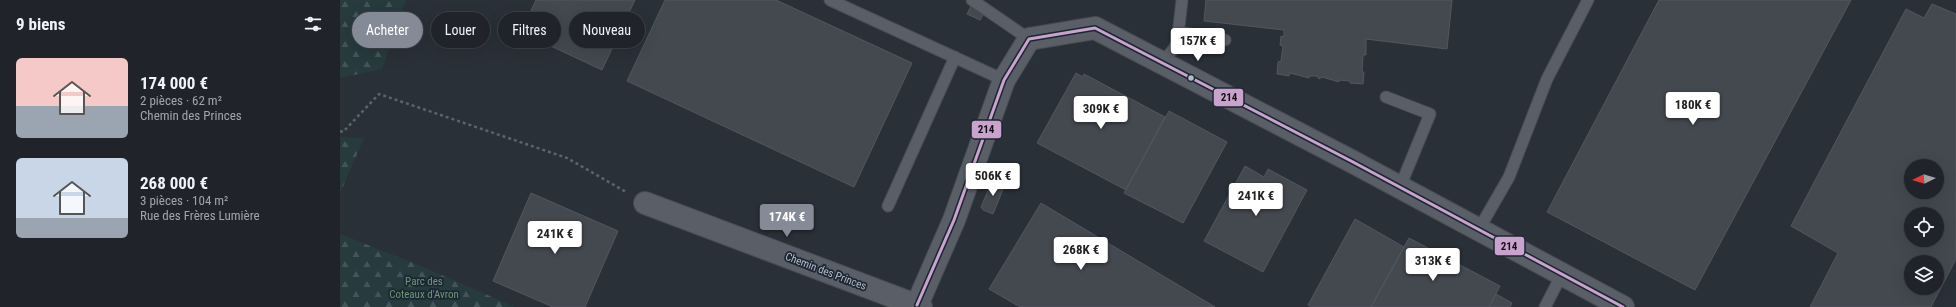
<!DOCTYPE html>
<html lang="fr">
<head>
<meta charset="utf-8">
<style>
  :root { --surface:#20242a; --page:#282c32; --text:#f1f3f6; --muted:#a2a4a8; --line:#3d4147; --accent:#848b96 }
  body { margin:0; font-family:"Roboto Condensed",sans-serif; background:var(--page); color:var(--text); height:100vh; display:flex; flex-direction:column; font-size:15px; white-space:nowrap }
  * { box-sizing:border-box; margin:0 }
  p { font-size:13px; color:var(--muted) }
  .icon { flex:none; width:22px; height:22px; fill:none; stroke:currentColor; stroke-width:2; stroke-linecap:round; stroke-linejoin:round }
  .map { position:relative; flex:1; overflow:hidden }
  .drawer { display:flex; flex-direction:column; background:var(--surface); width:340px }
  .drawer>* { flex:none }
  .hud { position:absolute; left:12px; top:12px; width:380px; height:36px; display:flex; gap:8px }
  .needle { width:26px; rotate:265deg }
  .controls { position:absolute; left:1564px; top:159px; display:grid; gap:8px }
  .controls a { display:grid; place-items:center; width:40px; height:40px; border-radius:50%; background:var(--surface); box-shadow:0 4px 16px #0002,0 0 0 1px var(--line); font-size:20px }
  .price { position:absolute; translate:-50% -34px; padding:0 9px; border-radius:4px; background:#fff; color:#222; font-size:13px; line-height:26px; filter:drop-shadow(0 1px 2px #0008) }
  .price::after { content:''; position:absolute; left:50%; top:24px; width:12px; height:9px; margin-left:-6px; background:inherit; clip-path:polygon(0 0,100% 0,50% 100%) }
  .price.current { background:var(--accent); color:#fff }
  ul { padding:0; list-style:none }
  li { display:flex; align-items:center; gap:12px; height:100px; padding:0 16px }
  li span { display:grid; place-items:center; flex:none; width:112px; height:80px; border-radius:6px; color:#555 }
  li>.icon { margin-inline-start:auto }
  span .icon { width:48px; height:48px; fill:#fffc; stroke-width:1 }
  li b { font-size:17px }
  h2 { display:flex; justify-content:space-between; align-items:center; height:48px; padding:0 16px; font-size:17px }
  .chip { padding:0 14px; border-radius:18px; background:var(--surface); box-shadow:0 4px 16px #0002,0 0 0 1px var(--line); font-size:14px; line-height:36px }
  .chip.current { background:var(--accent); color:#fff }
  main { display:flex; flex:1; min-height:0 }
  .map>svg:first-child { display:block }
  .forest { fill:url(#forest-firs) }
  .building { fill:#444950; stroke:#52575f; fill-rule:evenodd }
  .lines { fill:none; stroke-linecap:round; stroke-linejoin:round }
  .service-casing { stroke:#484c53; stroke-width:13 }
  .minor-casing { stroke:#484c53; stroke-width:24 }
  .path { stroke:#5d636a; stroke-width:2.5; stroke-dasharray:3 3; stroke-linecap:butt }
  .service { stroke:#5a5e66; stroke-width:11 }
  .minor { stroke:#5a5e66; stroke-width:22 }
  .bus-1-casing { stroke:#1d2633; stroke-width:6 }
  .bus-1 { stroke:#c9a3cd; stroke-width:3 }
  .bus-dot { fill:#b4bcc9; stroke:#1d2633; stroke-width:1.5 }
  .labels { text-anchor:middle; stroke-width:3.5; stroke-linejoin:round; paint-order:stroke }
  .street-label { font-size:11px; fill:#b4bcc9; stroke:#1d2633 }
  .park-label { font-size:11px; fill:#6b9a76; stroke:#1d2633 }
  .line-badge { stroke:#1d2633; stroke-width:1.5 }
  .pale-badge-label { font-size:11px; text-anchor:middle; font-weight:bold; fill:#111 }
</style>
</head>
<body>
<main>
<section class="drawer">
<h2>9 biens<svg class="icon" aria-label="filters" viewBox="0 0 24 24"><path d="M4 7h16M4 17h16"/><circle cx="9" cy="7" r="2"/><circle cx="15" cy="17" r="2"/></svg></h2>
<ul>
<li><span style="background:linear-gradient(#f6c9c9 60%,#9aa5b1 0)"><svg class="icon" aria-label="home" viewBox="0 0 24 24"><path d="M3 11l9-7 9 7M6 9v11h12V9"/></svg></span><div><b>174 000 €</b><p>2 pièces · 62 m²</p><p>Chemin des Princes</p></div></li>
<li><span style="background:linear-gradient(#c9d6e8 75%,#9aa5b1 0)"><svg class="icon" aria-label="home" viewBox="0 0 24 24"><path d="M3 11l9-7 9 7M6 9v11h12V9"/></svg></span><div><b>268 000 €</b><p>3 pièces · 104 m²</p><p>Rue des Frères Lumière</p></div></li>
</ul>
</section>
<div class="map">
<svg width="1616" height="307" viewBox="0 0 1616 307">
  <defs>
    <pattern id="forest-firs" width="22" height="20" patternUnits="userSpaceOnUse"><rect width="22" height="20" fill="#273a3e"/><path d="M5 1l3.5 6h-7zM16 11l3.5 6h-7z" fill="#445559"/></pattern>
  </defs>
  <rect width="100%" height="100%" fill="#2a3038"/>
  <path class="forest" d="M 0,0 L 66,0 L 42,69 L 0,78 Z
    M 0,137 L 24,138 L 0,193 Z
    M 0,234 L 76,264 L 175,307 L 0,307 Z"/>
  <path class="building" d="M 196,0 L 295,0 L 262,70 L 181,32 Z
    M 325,0 L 436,0 L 572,63 L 514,187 L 287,81 Z
    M 866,0 L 1112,0 L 1107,49 L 1026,39 L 1026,55 L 1023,55 L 1022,72 L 1024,72 L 1023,84 L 1010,83 L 1010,81 L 999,80 L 999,82 L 982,77 L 979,79 L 977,76 L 969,76 L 969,78 L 950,73 L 949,76 L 937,74 L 938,62 L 941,61 L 943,46 L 940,45 L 941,36 L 944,37 L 944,30 L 864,21 Z
    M 1319,0 L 1511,0 L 1355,290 L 1207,212 Z
    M 1592,4 L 1616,14 L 1616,259 L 1591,307 L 1470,307 L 1498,253 L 1451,226 L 1566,9 L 1584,18 ZM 1571,166 L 1597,166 L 1597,192 L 1571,192 ZM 1571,214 L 1597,214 L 1597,240 L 1571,240 ZM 1571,262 L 1597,262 L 1597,288 L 1571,288 Z
    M 631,6 L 644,13 L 640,20 L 627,14 Z
    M 736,73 L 743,77 L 744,74 L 825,117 L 786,190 L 697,143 Z
    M 829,111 L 887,142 L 843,223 L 784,193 Z
    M 905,166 L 924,177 L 928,169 L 967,190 L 923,272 L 864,241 Z
    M 653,179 L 662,183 L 664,187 L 653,214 L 643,210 L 641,207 Z
    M 191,193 L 278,231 L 245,307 L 213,307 L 153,281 Z
    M 701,203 L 875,307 L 680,307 L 649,289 Z
    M 1015,219 L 1064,247 L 1031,307 L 972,307 L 968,305 Z
    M 1069,238 L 1160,286 L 1149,307 L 1031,307 Z
    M 1156,294 L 1172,303 L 1170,307 L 1149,307 Z"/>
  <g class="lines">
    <g class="service-casing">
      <path id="service" d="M 490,0 L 664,80
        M 632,0 L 689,39
        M 838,32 L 885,40
        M 823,63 L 837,44 L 842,0
        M 1046,97 L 1090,114 L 1060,187
        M 548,206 L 615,57
        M 1139,229 L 1169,177 L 1207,79 L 1248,0
        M 1205,307 L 1222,274"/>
    </g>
    <g class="minor-casing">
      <path id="minor" d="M 305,203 L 581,307
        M 577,305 L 614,220 L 664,80 L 689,39 L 755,28 L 1013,162 L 1283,307"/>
    </g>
    <path class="path" d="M 0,131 L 3,132 L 39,94 L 227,158 L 286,192"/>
    <use href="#service" class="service"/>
    <use href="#minor" class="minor"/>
    <g class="bus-1-casing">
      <path id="bus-1" d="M 577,305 L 614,220 L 664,80 L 689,39 L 755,28 L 1013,162 L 1283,307"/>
    </g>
    <use href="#bus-1" class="bus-1"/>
  </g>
  <circle class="bus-dot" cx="851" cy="78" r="3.5"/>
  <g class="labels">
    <g class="street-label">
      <text transform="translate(486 271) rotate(21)" y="4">Chemin des Princes</text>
    </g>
    <g class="park-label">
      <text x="84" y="285">Parc des<tspan x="84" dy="13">Coteaux d'Avron</tspan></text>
    </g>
  </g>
  <g class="line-badge">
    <rect x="873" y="88" width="31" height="19" rx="4" fill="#c9a3cd"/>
    <rect x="631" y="120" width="31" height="19" rx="4" fill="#c9a3cd"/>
    <rect x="1154" y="236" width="31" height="20" rx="4" fill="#c9a3cd"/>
  </g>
  <g class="pale-badge-label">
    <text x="889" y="101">214</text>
    <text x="646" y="133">214</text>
    <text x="1169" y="250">214</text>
  </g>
</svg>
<div class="controls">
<a><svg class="needle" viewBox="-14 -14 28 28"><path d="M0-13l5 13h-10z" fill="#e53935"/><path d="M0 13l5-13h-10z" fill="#a2a4a8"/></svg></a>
<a><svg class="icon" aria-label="locate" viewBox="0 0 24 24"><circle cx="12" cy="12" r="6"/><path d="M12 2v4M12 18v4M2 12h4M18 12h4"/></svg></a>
<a><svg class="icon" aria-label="layers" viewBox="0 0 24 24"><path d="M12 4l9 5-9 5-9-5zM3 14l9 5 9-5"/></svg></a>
</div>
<b class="price" style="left:858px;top:62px">157K €</b>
<b class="price" style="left:1353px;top:126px">180K €</b>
<b class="price" style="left:761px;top:130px">309K €</b>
<b class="price" style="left:653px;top:197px">506K €</b>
<b class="price" style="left:916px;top:217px">241K €</b>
<b class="price current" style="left:447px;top:238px">174K €</b>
<b class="price" style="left:215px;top:255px">241K €</b>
<b class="price" style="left:741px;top:271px">268K €</b>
<b class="price" style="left:1093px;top:282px">313K €</b>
<div class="hud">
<a class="chip current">Acheter</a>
<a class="chip">Louer</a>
<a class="chip">Filtres</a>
<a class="chip">Nouveau</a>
</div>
</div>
</main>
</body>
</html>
